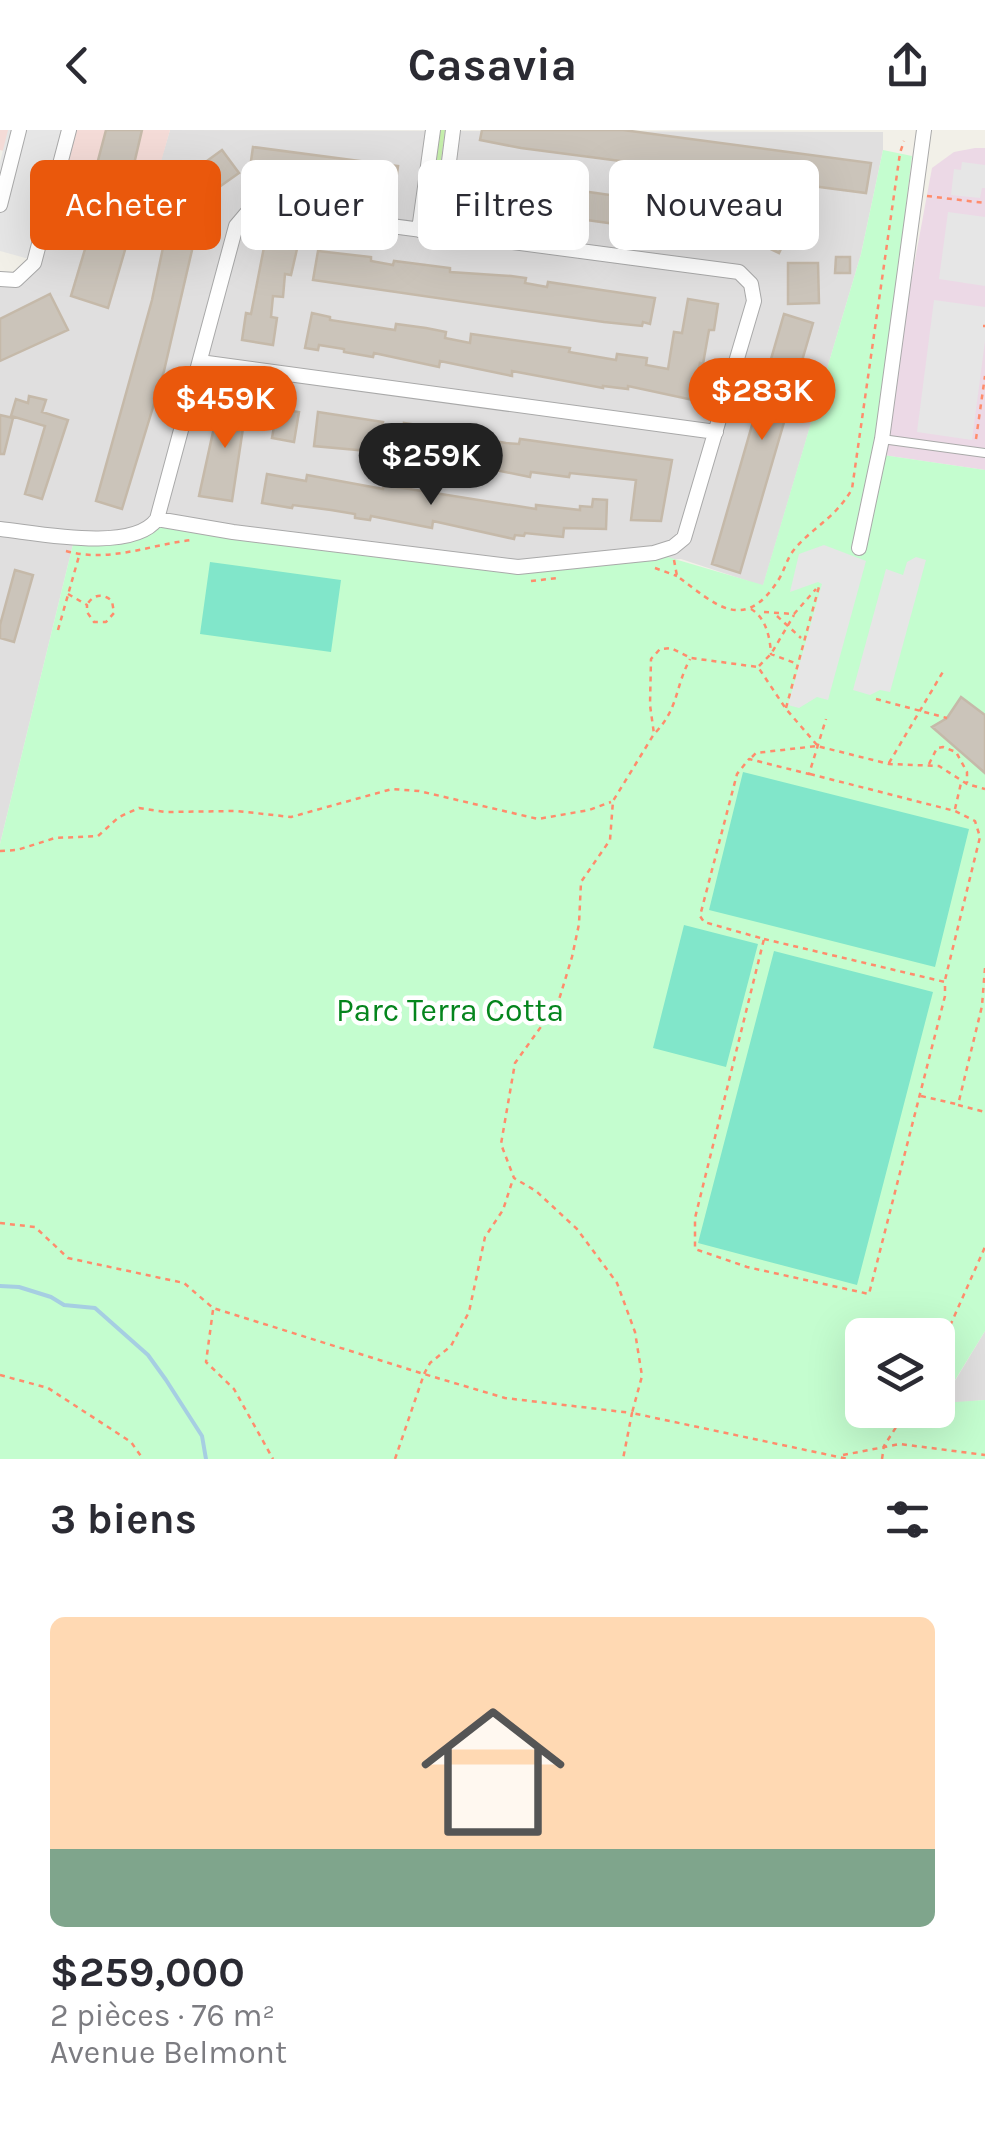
<!DOCTYPE html>
<html lang="fr">
<head>
<meta charset="utf-8">
<style>
  :root { --surface:#fff; --page:#f2f2f3; --text:#2b2b33; --muted:#7c7c81; --line:#e1e1e2; --accent:#ea580c }
  body { margin:0; font-family:Karla,sans-serif; background:var(--page); color:var(--text); height:100vh; display:flex; flex-direction:column; font-size:38px; white-space:nowrap }
  * { box-sizing:border-box; margin:0 }
  p { font-size:32px; color:var(--muted) }
  .icon { flex:none; width:55px; height:55px; fill:none; stroke:currentColor; stroke-width:2; stroke-linecap:round; stroke-linejoin:round }
  .map { position:relative; height:1329px; overflow:hidden }
  .panel { display:flex; flex-direction:column; background:var(--surface); flex:1 }
  .panel>* { flex:none }
  .top-card { position:absolute; left:30px; top:30px; width:925px; height:90px; display:flex; gap:20px }
  .buttons { position:absolute; left:845px; top:1188px; display:grid; gap:20px }
  .buttons a { display:grid; place-items:center; width:110px; height:110px; border-radius:15px; background:var(--surface); box-shadow:0 10px 40px #0002; font-size:50px }
  .price { position:absolute; translate:-50% -85px; padding:0 22px; border-radius:35px; background:var(--accent); color:#fff; font-size:32px; line-height:65px; filter:drop-shadow(0 2px 5px #0008) }
  .price::after { content:''; position:absolute; left:50%; top:60px; width:30px; height:22px; margin-left:-15px; background:inherit; clip-path:polygon(0 0,100% 0,50% 100%) }
  .price.active { background:#222; color:#fff }
  ul { padding:0; list-style:none }
  li { display:grid; align-content:center; gap:20px; height:530px; padding:0 50px }
  li+li { border-top:2px solid var(--line) }
  li span { display:grid; place-items:center; height:310px; border-radius:15px; color:#555 }
  li>.icon { margin-inline-start:auto }
  span .icon { width:180px; height:180px; fill:#fffc; stroke-width:1 }
  li b { font-size:42px }
  h2 { display:flex; justify-content:space-between; align-items:center; height:120px; padding:0 50px; font-size:42px }
  .tag { padding:0 35px; border-radius:15px; background:var(--surface); box-shadow:0 10px 40px #0002; font-size:35px; line-height:90px }
  .tag.active { background:var(--accent); color:#fff }
  header { display:flex; justify-content:space-between; align-items:center; height:130px; padding:0 50px; background:var(--surface); font-size:45px; font-weight:700 }
  .map>svg:first-child { display:block }
  .residential { fill:#e0dfdf }
  .commercial { fill:#f4dbd7 }
  .industrial { fill:#ecd9e6 }
  .grass { fill:#c5efab }
  .park { fill:#c4fdcf; fill-rule:evenodd }
  .pitch { fill:#81e6ca }
  .parking { fill:#e6e6e6 }
  .lines { fill:none; stroke-linecap:round; stroke-linejoin:round }
  .stream { stroke:#a6cee2; stroke-width:4 }
  .building { fill:#cbc4ba; stroke:#c5b9a9; stroke-width:2.5 }
  .service-casing { stroke:#a9a9a9; stroke-width:10 }
  .minor-casing { stroke:#a9a9a9; stroke-width:16 }
  .path { stroke:#ff8c6c; stroke-width:2.5; stroke-dasharray:5 5; stroke-linecap:butt }
  .service { stroke:#fff; stroke-width:8 }
  .minor { stroke:#fff; stroke-width:14 }
  .labels { text-anchor:middle; stroke-width:9; stroke-linejoin:round; paint-order:stroke }
  .park-label { font-size:32px; fill:#05851d; stroke:#fff }
</style>
</head>
<body>
<header><svg class="icon" aria-label="back" viewBox="0 0 24 24"><path d="M15 5l-7 7 7 7"/></svg>Casavia<svg class="icon" aria-label="share" viewBox="0 0 24 24"><path d="M12 15V3M7 8l5-5 5 5M5 13v7h14v-7"/></svg></header>
<div class="map">
<svg width="985" height="1329" viewBox="0 0 985 1329">
  <rect width="100%" height="100%" fill="#f2f0e8"/>
  <path class="residential" d="M 170,0 L 883,2 L 883,20 L 861,124 L 763,456 L 681,429 L 518,437 L 151,398 L 75,406 L 0,714 L 0,149 L 27,143 L 59,36 L 152,60 Z
    M 985,1201 L 985,1270 L 941,1274 Z"/>
  <path class="commercial" d="M 0,0 L 170,0 L 153,60 L 0,20 Z"/>
  <path class="industrial" d="M 975,18 L 985,18 L 985,340 L 876,324 L 882,309 L 932,38 L 954,22 Z"/>
  <path class="grass" d="M 440,0 L 445,0 L 435,75 L 430,75 Z"/>
  <path class="park" d="M 883,20 L 912,26 L 876,324 L 985,340 L 985,1201 L 941,1273 L 985,1270 L 985,1329 L 0,1329 L 0,714 L 75,406 L 117,408 L 157,389 L 518,437 L 654,423 L 763,455 L 861,124 ZM 862,1205 L 938,1205 L 938,1280 L 862,1280 Z"/>
  <path class="pitch" d="M 210,432 L 341,450 L 331,522 L 200,504 Z
    M 743,642 L 969,699 L 935,837 L 709,780 Z
    M 684,795 L 758,814 L 726,937 L 653,918 Z
    M 774,821 L 933,862 L 857,1155 L 698,1113 Z"/>
  <path class="parking" d="M 8,0 L 74,0 L 40,132 L 0,121 L 0,32 Z
    M 962,32 L 985,35 L 985,58 L 982,58 L 980,68 L 951,65 L 954,39 L 961,40 Z
    M 948,82 L 985,87 L 985,156 L 939,149 Z
    M 934,170 L 985,177 L 985,211 L 972,310 L 917,302 Z
    M 824,415 L 866,431 L 828,570 L 817,567 L 799,578 L 788,575 L 822,454 L 818,452 L 790,462 L 799,424 Z
    M 916,427 L 926,430 L 890,562 L 880,560 L 870,565 L 853,560 L 886,439 L 903,445 L 907,432 Z"/>
  <g class="lines">
    <path class="stream" d="M 0,1156 L 19,1157 L 51,1167 L 64,1175 L 95,1178 L 148,1225 L 166,1250 L 202,1306 L 206,1329"/>
  </g>
  <path class="building" d="M 106,0 L 142,0 L 131,47 L 96,38 Z
    M 482,0 L 623,0 L 871,33 L 866,63 L 521,18 L 480,10 Z
    M 253,17 L 398,36 L 394,66 L 328,55 L 329,52 L 312,49 L 311,53 L 249,45 Z
    M 222,20 L 239,43 L 205,67 L 189,44 Z
    M 476,46 L 751,85 L 753,80 L 791,98 L 779,123 L 731,100 L 730,110 L 472,74 Z
    M 100,69 L 137,79 L 108,178 L 71,166 Z
    M 173,70 L 202,77 L 164,241 L 122,379 L 96,371 L 152,170 Z
    M 265,112 L 297,119 L 291,145 L 285,144 L 283,167 L 273,166 L 271,187 L 277,188 L 273,215 L 242,210 L 246,183 L 251,184 Z
    M 318,121 L 371,127 L 371,131 L 393,135 L 394,131 L 450,138 L 450,142 L 511,146 L 526,148 L 525,153 L 547,157 L 548,152 L 655,168 L 650,194 L 643,192 L 642,196 L 604,192 L 313,150 Z
    M 836,127 L 850,127 L 850,143 L 835,143 Z
    M 788,133 L 818,133 L 819,173 L 788,174 Z
    M 50,164 L 68,200 L 0,231 L 0,189 Z
    M 688,169 L 718,174 L 714,200 L 709,200 L 703,234 L 700,233 L 693,270 L 628,256 L 628,259 L 603,256 L 603,258 L 512,241 L 512,246 L 440,231 L 439,237 L 374,223 L 373,227 L 344,222 L 344,219 L 319,215 L 318,220 L 305,218 L 312,183 L 330,187 L 330,190 L 395,200 L 396,194 L 426,198 L 446,202 L 445,208 L 470,213 L 471,204 L 570,218 L 569,222 L 616,230 L 617,224 L 647,228 L 646,235 L 668,239 L 674,202 L 682,203 Z
    M 784,184 L 813,193 L 740,443 L 712,434 Z
    M 29,266 L 46,270 L 42,282 L 68,290 L 42,369 L 25,364 L 45,296 L 11,286 L 16,269 L 28,273 Z
    M 220,270 L 252,275 L 251,286 L 245,285 L 232,371 L 199,366 Z
    M 277,279 L 299,282 L 294,312 L 272,308 Z
    M 318,282 L 383,292 L 382,296 L 404,299 L 404,293 L 484,305 L 483,309 L 506,313 L 519,314 L 520,309 L 672,330 L 661,391 L 631,390 L 636,350 L 570,343 L 569,347 L 531,342 L 530,347 L 451,331 L 451,334 L 379,322 L 314,316 Z
    M 0,285 L 13,288 L 4,324 L 0,324 Z
    M 267,344 L 306,351 L 307,345 L 383,359 L 384,355 L 536,379 L 536,375 L 580,380 L 580,376 L 592,377 L 593,369 L 607,370 L 606,399 L 564,398 L 563,407 L 525,403 L 524,406 L 515,405 L 514,409 L 433,391 L 432,398 L 371,386 L 370,390 L 355,388 L 355,384 L 331,380 L 293,375 L 292,378 L 262,373 Z
    M 15,440 L 33,445 L 14,512 L 0,508 L 0,495 Z
    M 961,567 L 985,585 L 985,643 L 932,597 L 947,588 Z"/>
  <g class="lines">
    <g class="service-casing">
      <path id="service" d="M 882,309 L 985,323"/>
    </g>
    <g class="minor-casing">
      <path id="minor" d="M 0,75 L 19,0
        M 419,100 L 433,0
        M 440,102 L 453,0
        M 0,149 L 16,150 L 34,133 L 69,0
        M 200,232 L 716,302
        M 0,399 C 38,403 133,423 157,389 L 233,402 L 518,437 L 654,423 L 673,417 L 684,408 L 754,171 L 751,154 L 739,142 L 263,79 L 247,83 L 236,96 L 157,389
        M 859,418 L 882,309 L 924,0"/>
    </g>
    <path class="path" d="M 927,66 L 985,73
      M 983,196 L 985,196
      M 976,309 L 985,246
      M 66,421 C 109,433 149,415 191,410
      M 674,430 L 677,446 C 715,474 744,505 779,449 C 784,441 787,429 793,421 C 811,398 835,389 852,359 L 900,23 L 904,11
      M 655,438 L 677,446
      M 531,451 L 558,448
      M 68,464 L 87,475 L 87,482 L 94,492 L 106,492 L 114,483 L 112,471 C 103,463 93,464 87,475
      M 751,479 C 766,488 770,507 771,524 L 795,533
      M 764,482 L 794,484 L 816,459
      M 777,486 L 801,508
      M 58,500 L 79,426
      M 759,536 L 771,524 L 794,485
      M 876,569 L 947,588
      M 786,578 L 820,453
      M 656,602 C 679,577 675,557 690,529
      M 817,615 L 786,579 L 758,537 L 691,528 L 671,518 L 660,519 L 651,529 L 650,575 L 654,604 L 613,671 L 610,710 L 581,752 L 579,794 L 572,827 L 558,873 L 515,933 L 501,1014 L 514,1048 L 536,1061 L 577,1099 L 617,1153 L 635,1202 L 642,1246 L 632,1283 L 848,1329
      M 752,627 L 756,623 L 817,616 L 889,634 L 939,636 L 967,654 L 985,659
      M 889,633 L 944,540
      M 929,634 L 937,618 L 943,617 L 956,622 L 967,642 L 967,653
      M 810,644 L 955,681 L 975,691 L 980,707 L 945,850
      M 955,679 L 961,653
      M 0,721 L 17,720 L 55,708 L 98,706 L 119,687 L 139,678 L 165,682 L 237,681 L 291,687 L 392,659 L 419,661 L 538,689 L 589,680 L 611,672
      M 764,809 L 945,852 L 945,866 L 869,1164 L 747,1137 L 695,1119 L 695,1088 L 764,809 L 704,792 L 700,786 L 737,644 L 749,629 L 809,644 L 826,589
      M 985,838 L 982,876 L 958,975 L 985,982
      M 921,966 L 956,974
      M 0,1093 L 35,1097 L 68,1128 L 184,1153 L 213,1178 L 424,1244 L 505,1268 L 632,1283 L 623,1329
      M 213,1180 L 206,1232 L 234,1259 L 273,1329
      M 938,1223 L 985,1117
      M 0,1245 L 48,1258 L 131,1312 L 143,1329
      M 843,1325 L 900,1314 L 985,1325
      M 395,1329 L 424,1244 L 430,1233 L 451,1216 L 469,1182 L 485,1107 L 503,1080 L 513,1049
      M 882,1329 L 884,1316 L 907,1280"/>
    <use href="#service" class="service"/>
    <use href="#minor" class="minor"/>
  </g>
  <g class="labels">
    <g class="park-label">
      <text x="450" y="891">Parc Terra Cotta</text>
    </g>
  </g>
</svg>
<div class="buttons">
<a><svg class="icon" aria-label="layers" viewBox="0 0 24 24"><path d="M12 4l9 5-9 5-9-5zM3 14l9 5 9-5"/></svg></a>
</div>
<b class="price" style="left:762px;top:313px">$283K</b>
<b class="price" style="left:225px;top:321px">$459K</b>
<b class="price active" style="left:431px;top:378px">$259K</b>
<div class="top-card">
<a class="tag active">Acheter</a>
<a class="tag">Louer</a>
<a class="tag">Filtres</a>
<a class="tag">Nouveau</a>
</div>
</div>
<section class="panel">
<h2>3 biens<svg class="icon" aria-label="filters" viewBox="0 0 24 24"><path d="M4 7h16M4 17h16"/><circle cx="9" cy="7" r="2"/><circle cx="15" cy="17" r="2"/></svg></h2>
<ul>
<li><span style="background:linear-gradient(#ffd9b3 75%,#7fa58c 0)"><svg class="icon" aria-label="home" viewBox="0 0 24 24"><path d="M3 11l9-7 9 7M6 9v11h12V9"/></svg></span><div><b>$259,000</b><p>2 pièces · 76 m²</p><p>Avenue Belmont</p></div></li>
</ul>
</section>
</body>
</html>
